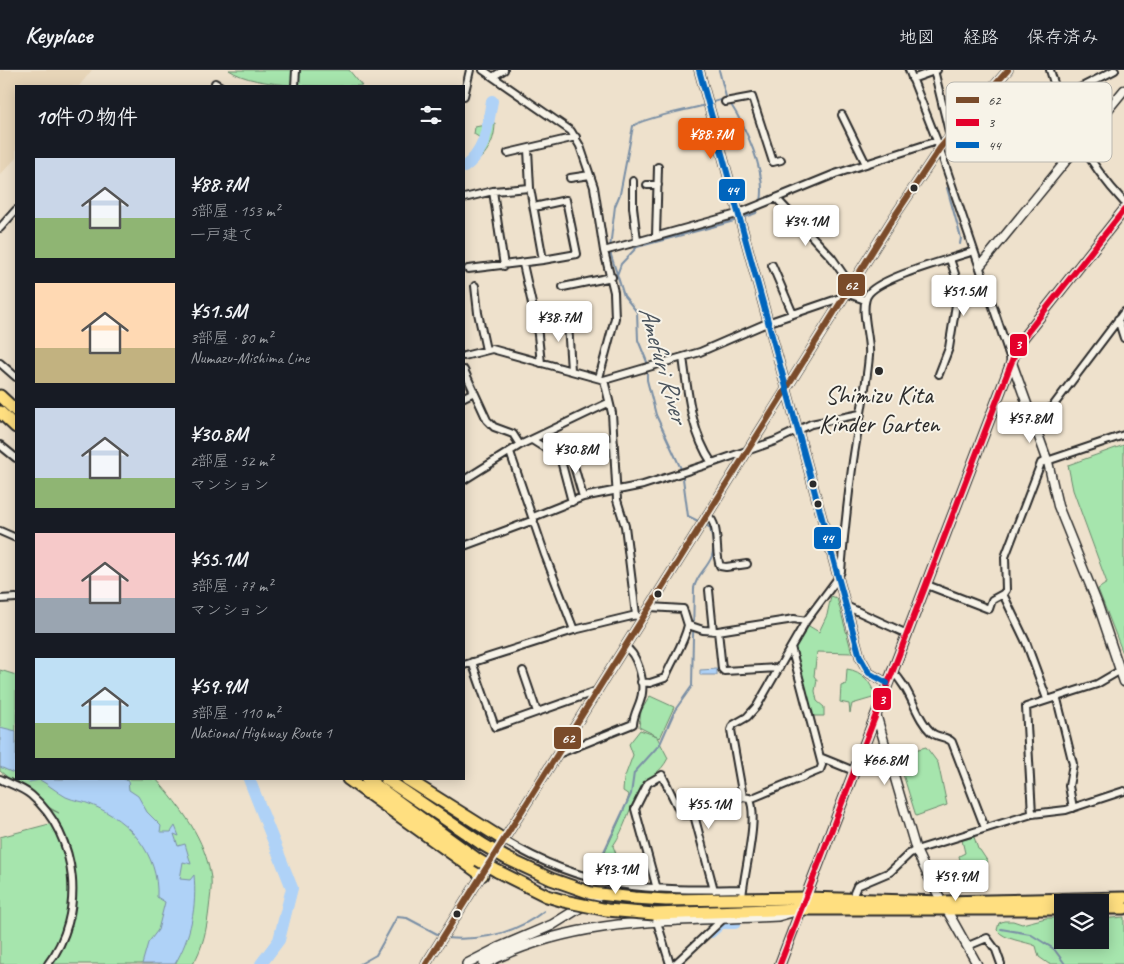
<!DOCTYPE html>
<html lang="ja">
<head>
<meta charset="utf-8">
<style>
  :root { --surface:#171b24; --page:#20242c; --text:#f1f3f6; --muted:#9ea1a6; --line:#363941; --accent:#ea580c }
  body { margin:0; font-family:Caveat,"Klee One",sans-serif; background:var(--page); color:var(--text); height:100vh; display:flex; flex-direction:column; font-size:19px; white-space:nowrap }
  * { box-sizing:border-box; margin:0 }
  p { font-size:16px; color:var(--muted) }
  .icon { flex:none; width:28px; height:28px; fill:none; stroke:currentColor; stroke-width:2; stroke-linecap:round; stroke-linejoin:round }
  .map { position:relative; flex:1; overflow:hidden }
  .side { position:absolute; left:15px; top:15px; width:450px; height:695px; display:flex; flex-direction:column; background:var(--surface); border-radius:0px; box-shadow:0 2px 12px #0003 }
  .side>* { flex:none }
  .tools { position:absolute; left:1054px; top:824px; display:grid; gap:10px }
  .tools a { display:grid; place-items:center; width:55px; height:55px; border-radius:0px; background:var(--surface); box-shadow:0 2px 12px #0003; font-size:25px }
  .price { position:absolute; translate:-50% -42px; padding:0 11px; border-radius:5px; background:#fff; color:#222; font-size:16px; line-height:32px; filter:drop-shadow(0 1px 2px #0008) }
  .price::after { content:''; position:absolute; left:50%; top:30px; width:15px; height:11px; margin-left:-8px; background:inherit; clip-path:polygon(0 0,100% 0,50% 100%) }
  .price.selected { background:var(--accent); color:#fff }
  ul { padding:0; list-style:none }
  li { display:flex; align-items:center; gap:15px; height:125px; padding:0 20px }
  li span { display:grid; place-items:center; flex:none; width:140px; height:100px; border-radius:0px; color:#555 }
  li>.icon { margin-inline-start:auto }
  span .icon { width:60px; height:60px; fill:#fffc; stroke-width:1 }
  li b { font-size:21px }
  h2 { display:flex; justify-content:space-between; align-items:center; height:60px; padding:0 20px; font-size:21px }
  header { display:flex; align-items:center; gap:30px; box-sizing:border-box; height:70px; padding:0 25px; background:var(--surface); border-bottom:1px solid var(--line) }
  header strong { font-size:24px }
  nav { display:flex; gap:28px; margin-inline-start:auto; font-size:18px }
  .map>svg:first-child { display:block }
  .built { fill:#e7d5b8 }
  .green { fill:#a6e5ad; stroke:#68886c }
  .water { fill:#afd2f7; stroke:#7a8fa5 }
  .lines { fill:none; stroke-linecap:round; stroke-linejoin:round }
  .stream { stroke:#7a8fa5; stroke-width:2 }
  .river { stroke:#afd2f7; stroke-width:12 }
  .minor-casing { stroke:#2b2b2b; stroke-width:10 }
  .tertiary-casing { stroke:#2b2b2b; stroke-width:11 }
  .secondary-casing { stroke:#2b2b2b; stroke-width:12 }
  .trunk-casing { stroke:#2b2b2b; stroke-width:15 }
  .minor { stroke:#f7f3e8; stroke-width:6 }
  .tertiary { stroke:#f7f3e8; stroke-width:8 }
  .secondary { stroke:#f7f3e8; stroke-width:9 }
  .trunk { stroke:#ffdf80; stroke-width:11 }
  .trunk-bridge-casing { stroke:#2b2b2b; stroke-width:15; stroke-linecap:butt }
  .trunk-bridge { stroke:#ffdf80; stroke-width:11 }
  .bus-1-casing { stroke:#f7f3e8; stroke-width:10 }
  .bus-2-casing { stroke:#f7f3e8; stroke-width:10 }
  .bus-3-casing { stroke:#f7f3e8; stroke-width:10 }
  .bus-1 { stroke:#7a4b2a; stroke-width:6 }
  .bus-2 { stroke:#e4002b; stroke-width:6 }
  .bus-3 { stroke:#0065bd; stroke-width:6 }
  .bus-dot { fill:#2b2b2b; stroke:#f7f3e8; stroke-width:2 }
  .labels { text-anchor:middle; stroke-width:4; stroke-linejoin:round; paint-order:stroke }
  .poi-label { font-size:25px; fill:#2b2b2b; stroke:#f7f3e8 }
  .water-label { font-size:26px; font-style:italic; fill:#4c555e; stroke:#f7f3e8 }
  .key { fill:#f7f3e8; stroke:#bab7af; stroke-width:1 }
  .key-label { font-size:14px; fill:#2b2b2b }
  .line-badge { stroke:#f7f3e8; stroke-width:2 }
  .badge-label { font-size:14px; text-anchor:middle; font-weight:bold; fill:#fff }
</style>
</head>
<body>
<header>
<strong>Keyplace</strong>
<nav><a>地図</a><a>経路</a><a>保存済み</a></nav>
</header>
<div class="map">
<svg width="1124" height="894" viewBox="0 0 1124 894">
  <rect width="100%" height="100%" fill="#eee1cc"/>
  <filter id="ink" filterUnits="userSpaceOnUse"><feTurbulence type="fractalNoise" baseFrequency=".02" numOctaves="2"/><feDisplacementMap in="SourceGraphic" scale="10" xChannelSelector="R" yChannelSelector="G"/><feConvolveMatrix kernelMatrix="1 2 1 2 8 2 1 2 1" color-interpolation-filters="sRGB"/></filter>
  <g filter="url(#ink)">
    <path class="built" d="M 0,0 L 92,0 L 79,16 L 16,16 L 16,88 L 0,105 Z"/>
    <path class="green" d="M 229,0 L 349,0 L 362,16 C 329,16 256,19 229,0 Z
      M 495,53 C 495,76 482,90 464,102 L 464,97 L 470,93 L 485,71 L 474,64 L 475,57 Z
      M 1124,375 L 1124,586 L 1098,519 L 1107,513 L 1073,420 L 1068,395 Z
      M 831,526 L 837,528 L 852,583 L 817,582 L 814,606 L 817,610 L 815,621 L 817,631 L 824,637 L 824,646 L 810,646 L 795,579 L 809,556 L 819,562 L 827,545 Z
      M 847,599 C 863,601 871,613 876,627 L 852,634 L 850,643 L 849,634 L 840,632 L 841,616 L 846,614 Z
      M 0,600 L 16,605 L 16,709 L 156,709 C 182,739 205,768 211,808 C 212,818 210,829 209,839 C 207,857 203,878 193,894 L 53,894 L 70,862 L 73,839 L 47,894 L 0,894 L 0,767 L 53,753 L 45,737 L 59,743 L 34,729 L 0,701 Z
      M 650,626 L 674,637 L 660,668 L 657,667 L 668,688 C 661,703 649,706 640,720 C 629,736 626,757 613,776 L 620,794 L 607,796 L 603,788 C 611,766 623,747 629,725 L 623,721 L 624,709 L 633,685 L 629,674 L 640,660 L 657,666 L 639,657 L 641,641 Z
      M 926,677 L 938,693 L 947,735 L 916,746 L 902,701 L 907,698 L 903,683 Z
      M 974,767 L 978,779 L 980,780 L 988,792 L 963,801 L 959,786 L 965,783 L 962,770 Z
      M 1124,847 L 1124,894 L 1049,894 L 1039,887 L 1036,876 C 1025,871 1004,870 997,860 L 999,853 L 1004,851 L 1013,851 L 1022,854 L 1046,848 L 1062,848 L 1062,870 L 1100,870 L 1100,849 Z"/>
    <path class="water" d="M 717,599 L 717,605 L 700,605 L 700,600 Z
      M 0,657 L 16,661 L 16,704 L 0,697 Z
      M 24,709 L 123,709 L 128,711 L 129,720 L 138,726 L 147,742 L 161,756 L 160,762 L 171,762 L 175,756 L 179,766 L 174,764 L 178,776 L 185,774 L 191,794 L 183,792 L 180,809 L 190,810 L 194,805 C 197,836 191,867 175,894 L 142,894 L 148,873 L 158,860 L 165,832 L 157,827 C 159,784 130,751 92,735 C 84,731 74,731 66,727 C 57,722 49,715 40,710 L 29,712 Z"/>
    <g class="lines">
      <path class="stream" d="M 719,0 L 726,27
        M 710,33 L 727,28
        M 730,33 C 745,56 767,103 761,131
        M 947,118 L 961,168 L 960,174
        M 743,148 L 756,143 L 760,136
        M 610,178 L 615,136 L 620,124 L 633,56 C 642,48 689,40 705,35
        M 610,182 L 624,226 L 637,242 L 638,270 L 647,292 L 647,310 L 656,345 L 682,401 L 688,446 L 700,452
        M 617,205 L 621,194 L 637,177 L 738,150
        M 593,805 L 631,724 L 634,703 L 660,674 L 675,640 L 692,616 L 694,518 C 697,504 707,499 712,486 C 715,478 712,466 710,458 L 705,454
        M 1001,859 L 1030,864 L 1054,879 L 1065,894
        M 446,868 C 482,871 516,863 544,841
        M 360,894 L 376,885 L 397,847 L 407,848 L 441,866"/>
      <path class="river" d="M 464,97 C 487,81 487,56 492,31
        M 249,709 L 292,818 L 279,870 L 261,894
        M 711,862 L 721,853 L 735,853"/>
      <g class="minor-casing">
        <path id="minor" d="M 483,0 L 571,61 L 580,76 L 594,117 L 604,181 L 614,222 L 615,248 L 599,308
          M 909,0 L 937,71
          M 934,0 L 950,66
          M 1050,0 C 1064,51 1088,93 1124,132
          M 494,6 L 504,0
          M 912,9 L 937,0
          M 215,13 L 220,16
          M 295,16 L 296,0
          M 464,26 L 470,0
          M 725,32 L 752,27 L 773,92 L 781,90
          M 842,45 L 866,94
          M 956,60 C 1010,55 1067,25 1115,0
          M 508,83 L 576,67
          M 570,108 L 590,105
          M 633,111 L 633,137 L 637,170
          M 647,115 L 658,115
          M 493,121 L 504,196
          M 464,128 L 493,121 L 530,118
          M 777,129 L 832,188 L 850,214
          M 534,137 L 566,130 L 577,184 L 543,190
          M 0,158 L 16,140
          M 656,166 L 658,97
          M 604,181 L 737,144 L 835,104 L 937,71 L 1011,290
          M 523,194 L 537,256 L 541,293
          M 772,195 L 793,244
          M 468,199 L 543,190 L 530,118 L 528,79
          M 475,216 L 478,243 L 486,280
          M 563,217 L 612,207
          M 846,223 L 865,230
          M 1118,249 L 1124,268
          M 537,257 L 568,254 L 571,300
          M 464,286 L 492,279 L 604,310 L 612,343 L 617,430 L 625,456 L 636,545
          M 683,287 C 688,324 691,362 712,393
          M 0,293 L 16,307
          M 464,300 L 487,350 L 494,357 L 513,364 L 520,375
          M 939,304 L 949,278 L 959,216 L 950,189
          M 604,310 L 700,282 L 767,253 L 843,227
          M 464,327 L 474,322
          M 1034,350 L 1053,336 L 1124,242
          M 532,370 C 561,391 582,380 614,373
          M 0,375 L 16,388
          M 510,382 L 545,485 L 574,560
          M 570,382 L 583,427
          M 559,383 L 572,432
          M 464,410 L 520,375 L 608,333
          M 707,445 C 721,455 714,481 720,496 L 726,497 L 747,494
          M 533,447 L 583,427 L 643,415 L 712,393 L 775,371 L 811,354 L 860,344
          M 0,461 L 16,468
          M 464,476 L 534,450
          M 927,515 L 989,539 L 992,530 L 1003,524
          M 709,520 L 713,561
          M 0,529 L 16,528
          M 846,536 L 907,564
          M 650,537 L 683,539 L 688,555 L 703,560 L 718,561 L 794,549 L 806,551
          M 718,561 L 722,599 L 724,601 L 778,598
          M 472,592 L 495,657 L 597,621
          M 464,595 L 574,560 L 636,545 L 639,547
          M 523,601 L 537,642
          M 892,601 C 912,620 915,647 931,662 C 937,668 947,666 952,672 L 985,758
          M 641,612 L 650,613 L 665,608 C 672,590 684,574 688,555
          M 1047,629 L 1026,572 L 1003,524 L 1006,520 L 1005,487 L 1041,393 L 1124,365
          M 1057,629 L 1073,694 L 1069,716 L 1073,738
          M 558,684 L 633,654 C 634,642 641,634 642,623 C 644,610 637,583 625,577
          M 822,688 L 854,701
          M 0,709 C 10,714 23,718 31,725 C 79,766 86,845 48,894
          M 750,729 L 820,700 L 822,695 L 791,577
          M 1032,744 L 1026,637 L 1097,614 L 1121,600
          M 504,770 C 586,820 649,821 742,819
          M 657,819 L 635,739 L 648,713 L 662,705 L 680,742 L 683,745 L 694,745
          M 714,820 L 694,745 L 701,737 L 734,732 L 743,727
          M 742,829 C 743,805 760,746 749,728 L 743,727 L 731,660 L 733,655 L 747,647 L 757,636 L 806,551 L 838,508 L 841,501 C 844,464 848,427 853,391 C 858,356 866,321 869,286 C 871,268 858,236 869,223 C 884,206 951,189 974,181
          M 851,830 L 857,816 L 890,802 L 909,784 L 916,780 L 1032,744 L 1066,740 L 1124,721
          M 657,852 L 670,894
          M 968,876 L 987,868 L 996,880 L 1001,894
          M 675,894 L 723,849"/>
      </g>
      <g class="tertiary-casing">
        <path id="tertiary" d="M 699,0 L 860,587 L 869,603 L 887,613
          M 980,196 L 1124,20
          M 1011,290 L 1048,392 L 1058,436 L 1098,535 L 1124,612
          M 876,644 L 916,780 L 930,810 L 977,894
          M 426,894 L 894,147 L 940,78 L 1008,0"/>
      </g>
      <g class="secondary-casing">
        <path id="secondary" d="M 467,894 L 498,878 L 552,855 L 602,824
          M 484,894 C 575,846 678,851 778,846 L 792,842
          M 780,894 L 1019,273 L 1124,140"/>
      </g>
      <g class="trunk-casing">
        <path id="trunk" d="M 0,326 L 16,341
          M 0,342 L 16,357
          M 348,709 L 482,805
          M 367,709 L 478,790
          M 386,709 L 482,774
          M 407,709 L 504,770
          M 506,788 L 551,809 L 591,823 L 634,828 L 666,830 L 806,828 L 943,832 L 1124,828
          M 497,801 L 547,826 L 564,831
          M 1100,838 L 1124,838
          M 654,844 L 802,839 L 1062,839"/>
      </g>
      <use href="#minor" class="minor"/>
      <use href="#tertiary" class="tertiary"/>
      <use href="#secondary" class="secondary"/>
      <use href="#trunk" class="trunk"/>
      <g class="trunk-bridge-casing">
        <path id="trunk-bridge" d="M 482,774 L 506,788
          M 478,790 L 497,801
          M 564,831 L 607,840 L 654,844"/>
      </g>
      <use href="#trunk-bridge" class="trunk-bridge"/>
      <g class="bus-1-casing">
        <path id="bus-1" d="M 426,894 L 894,147 L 940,78 L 1008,0"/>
      </g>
      <g class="bus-2-casing">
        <path id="bus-2" d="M 780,894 L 1019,273 L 1124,140"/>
      </g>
      <g class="bus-3-casing">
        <path id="bus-3" d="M 699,0 L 860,587 L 869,603 L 887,613"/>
      </g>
      <use href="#bus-1" class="bus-1"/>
      <use href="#bus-2" class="bus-2"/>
      <use href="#bus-3" class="bus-3"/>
    </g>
  </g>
  <g class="bus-dot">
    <circle cx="914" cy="118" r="4.5"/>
    <circle cx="879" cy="301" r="5"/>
    <circle cx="813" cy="414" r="4.5"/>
    <circle cx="818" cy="434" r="4.5"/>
    <circle cx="658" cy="524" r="4.5"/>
    <circle cx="457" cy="844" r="4.5"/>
  </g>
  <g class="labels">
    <g class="poi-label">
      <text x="879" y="333">Shimizu Kita<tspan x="879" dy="29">Kinder Garten</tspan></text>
    </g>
    <g class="water-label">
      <text transform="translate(664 294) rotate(74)" y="9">Amefuri River</text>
    </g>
  </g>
  <rect x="946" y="12" width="166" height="80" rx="8" class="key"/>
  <rect x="956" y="27" width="23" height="6" fill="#7a4b2a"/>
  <rect x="956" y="49" width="23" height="7" fill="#e4002b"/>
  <rect x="956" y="72" width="23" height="6" fill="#0065bd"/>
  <g class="key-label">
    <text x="988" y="35">62</text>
    <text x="988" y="57">3</text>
    <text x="988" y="80">44</text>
  </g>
  <g class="line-badge">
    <rect x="718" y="108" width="28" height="24" rx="5" fill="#0065bd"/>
    <rect x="837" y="203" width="29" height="24" rx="5" fill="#7a4b2a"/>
    <rect x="1009" y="263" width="19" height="24" rx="5" fill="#e4002b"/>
    <rect x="813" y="456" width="29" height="24" rx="5" fill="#0065bd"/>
    <rect x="872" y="617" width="20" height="24" rx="5" fill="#e4002b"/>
    <rect x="553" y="656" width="29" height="24" rx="5" fill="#7a4b2a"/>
  </g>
  <g class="badge-label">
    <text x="732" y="125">44</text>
    <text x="851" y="220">62</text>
    <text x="1018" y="279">3</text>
    <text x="827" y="473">44</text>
    <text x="882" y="634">3</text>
    <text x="568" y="673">62</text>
  </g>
</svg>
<div class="tools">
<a><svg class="icon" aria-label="layers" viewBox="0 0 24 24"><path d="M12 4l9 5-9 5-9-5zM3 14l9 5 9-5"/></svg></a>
</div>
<b class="price selected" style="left:711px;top:90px">¥88.7M</b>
<b class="price" style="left:806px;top:177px">¥34.1M</b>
<b class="price" style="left:964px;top:247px">¥51.5M</b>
<b class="price" style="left:559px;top:273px">¥38.7M</b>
<b class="price" style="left:1030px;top:374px">¥57.8M</b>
<b class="price" style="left:576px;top:405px">¥30.8M</b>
<b class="price" style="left:885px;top:716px">¥66.8M</b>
<b class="price" style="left:709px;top:760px">¥55.1M</b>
<b class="price" style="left:616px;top:825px">¥93.1M</b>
<b class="price" style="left:956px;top:832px">¥59.9M</b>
<section class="side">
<h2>10件の物件<svg class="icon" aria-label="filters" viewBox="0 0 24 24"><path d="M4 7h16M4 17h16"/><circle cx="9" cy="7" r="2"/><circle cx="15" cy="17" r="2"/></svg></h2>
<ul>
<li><span style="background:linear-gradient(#c9d6e8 60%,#8fb573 0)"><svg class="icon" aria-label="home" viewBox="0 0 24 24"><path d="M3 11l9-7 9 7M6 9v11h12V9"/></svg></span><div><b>¥88.7M</b><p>5部屋 · 153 m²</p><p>一戸建て</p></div></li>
<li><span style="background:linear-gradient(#ffd9b3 65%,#c2b280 0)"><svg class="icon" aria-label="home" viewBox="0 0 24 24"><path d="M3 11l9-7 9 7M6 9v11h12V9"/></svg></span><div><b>¥51.5M</b><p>3部屋 · 80 m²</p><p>Numazu-Mishima Line</p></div></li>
<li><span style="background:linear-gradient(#c9d6e8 70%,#8fb573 0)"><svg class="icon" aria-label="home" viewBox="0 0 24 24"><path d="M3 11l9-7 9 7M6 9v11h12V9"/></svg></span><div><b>¥30.8M</b><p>2部屋 · 52 m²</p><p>マンション</p></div></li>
<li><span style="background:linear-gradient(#f6c9c9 65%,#9aa5b1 0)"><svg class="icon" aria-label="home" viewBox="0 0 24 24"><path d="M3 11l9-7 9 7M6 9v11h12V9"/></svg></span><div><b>¥55.1M</b><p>3部屋 · 77 m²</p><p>マンション</p></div></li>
<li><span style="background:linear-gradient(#bfe0f5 65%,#8fb573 0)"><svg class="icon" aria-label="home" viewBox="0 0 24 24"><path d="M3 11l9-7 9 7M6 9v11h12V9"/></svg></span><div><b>¥59.9M</b><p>3部屋 · 110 m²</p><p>National Highway Route 1</p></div></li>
</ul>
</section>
</div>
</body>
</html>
